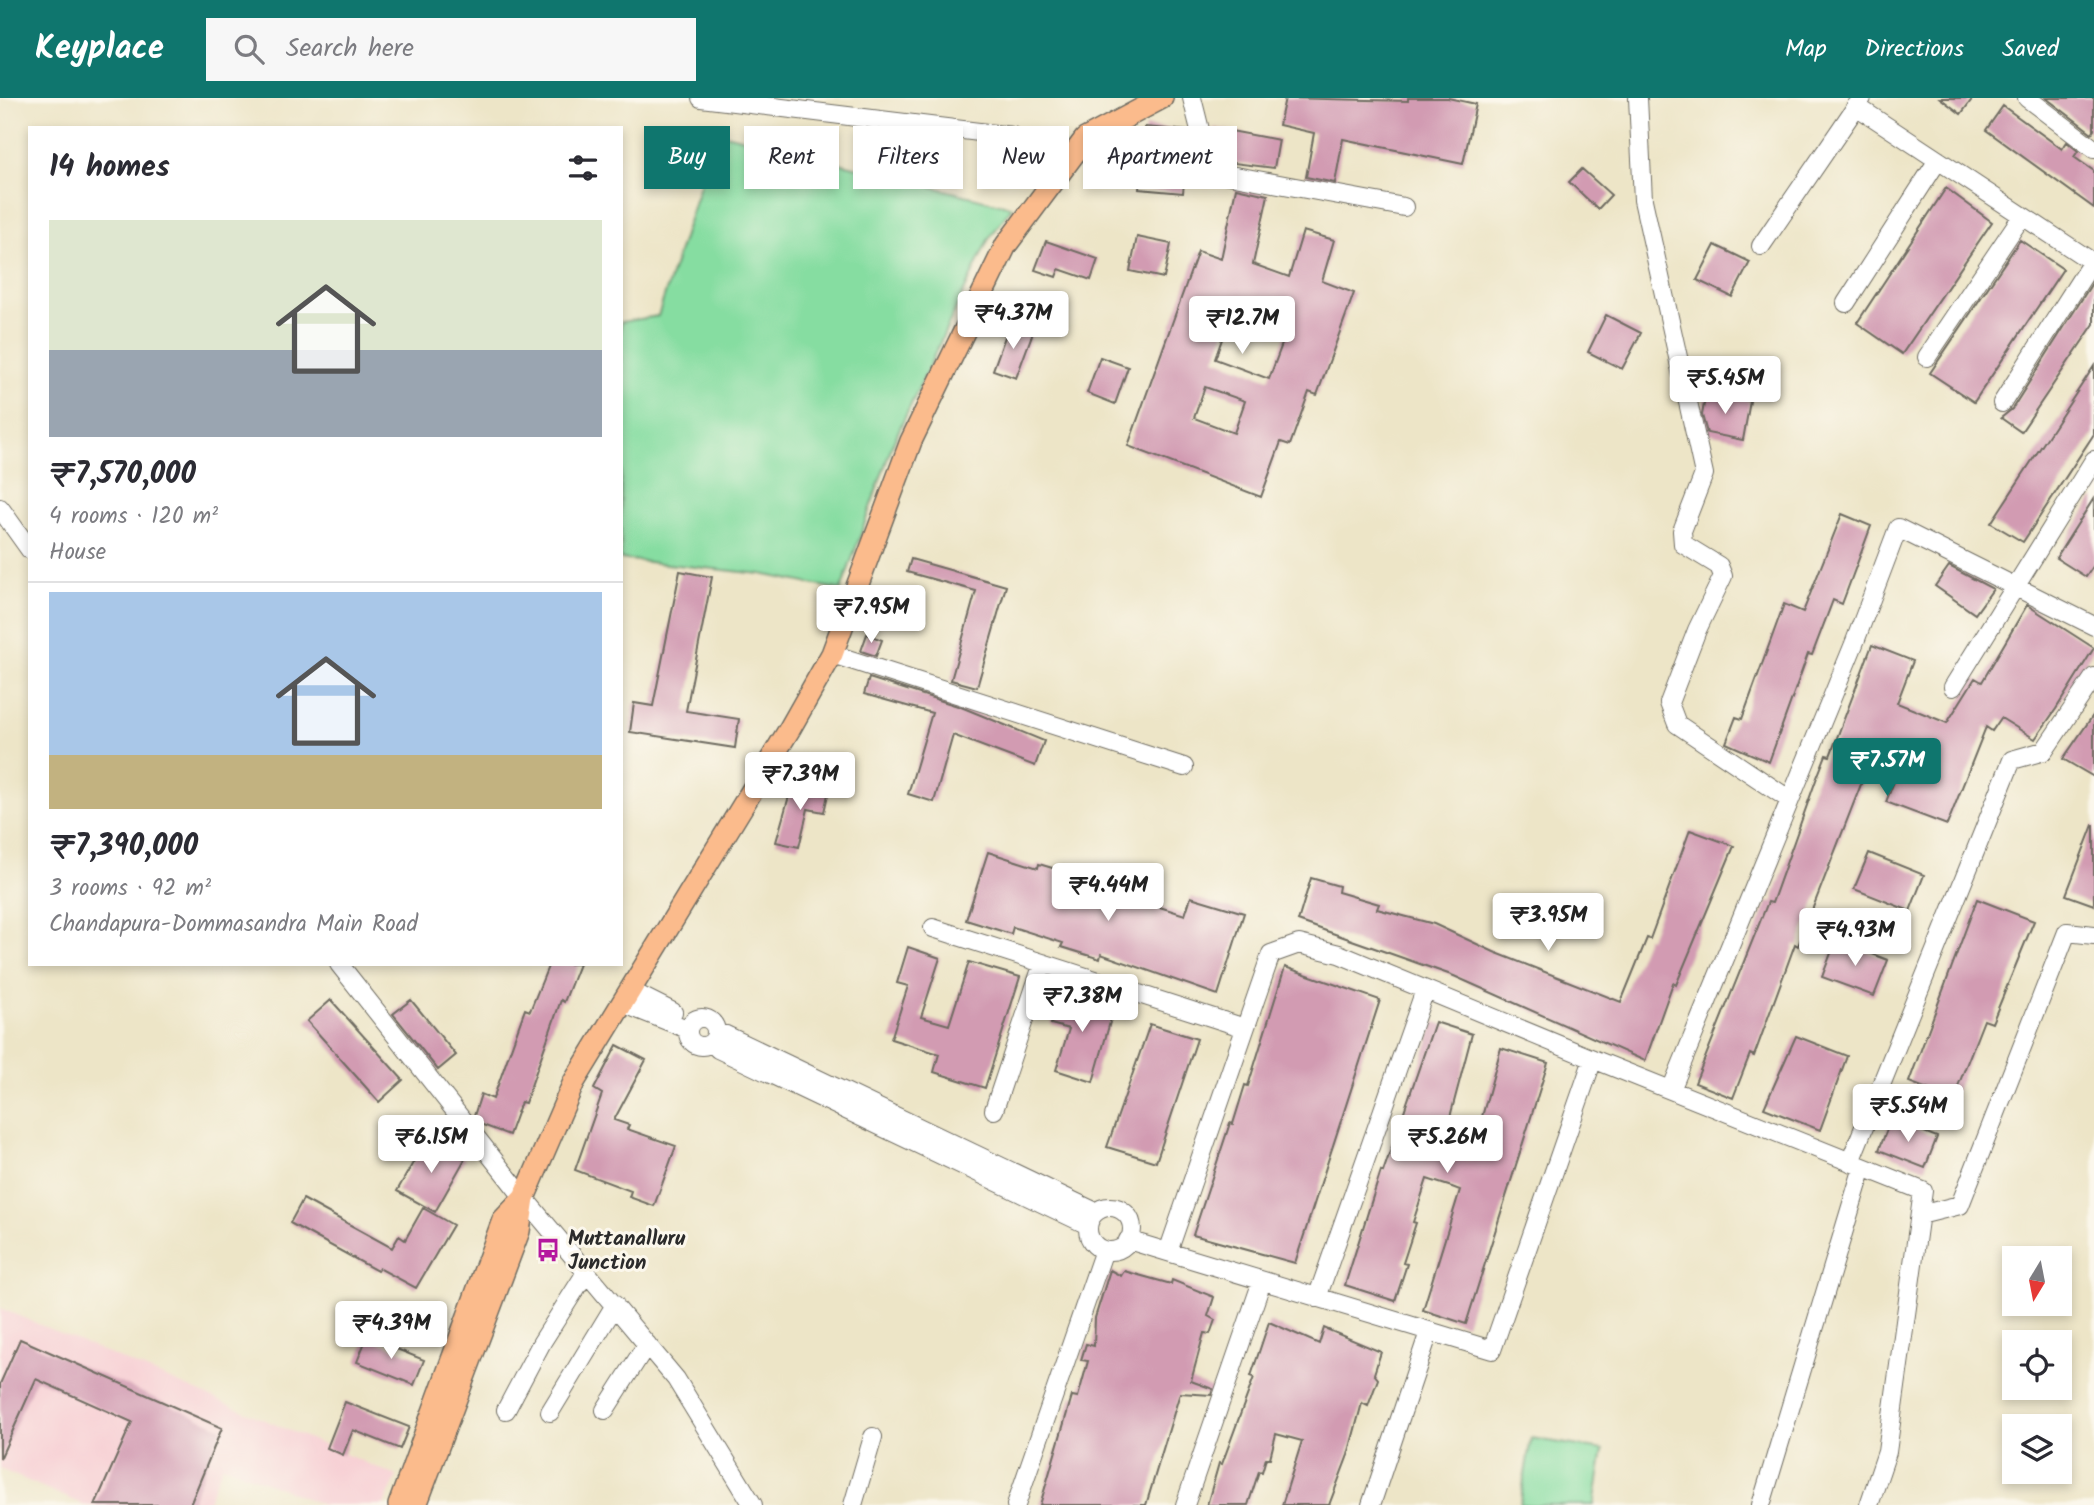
<!DOCTYPE html>
<html lang="en">
<head>
<meta charset="utf-8">
<style>
  :root { --surface:#fff; --page:#f7f7f7; --text:#2b2b33; --muted:#7c7c81; --line:#e1e1e2; --accent:#0f766e }
  body { margin:0; font-family:Kalam,sans-serif; background:var(--page); color:var(--text); height:100vh; display:flex; flex-direction:column; font-size:26px; white-space:nowrap }
  * { box-sizing:border-box; margin:0 }
  p { font-size:23px; color:var(--muted) }
  .icon { flex:none; width:38px; height:38px; fill:none; stroke:currentColor; stroke-width:2; stroke-linecap:round; stroke-linejoin:round }
  .map { position:relative; flex:1; overflow:hidden }
  .drawer { position:absolute; left:28px; top:28px; width:595px; height:840px; display:flex; flex-direction:column; background:var(--surface); border-radius:0px; box-shadow:0 4px 10px #0003 }
  .drawer>* { flex:none }
  .banner { position:absolute; left:644px; top:28px; width:665px; height:63px; display:flex; gap:14px }
  .needle { width:46px; rotate:190deg }
  .tools { position:absolute; left:2002px; top:1148px; display:grid; gap:14px }
  .tools a { display:grid; place-items:center; width:70px; height:70px; border-radius:0px; background:var(--surface); box-shadow:0 4px 10px #0003; font-size:35px }
  .price { position:absolute; translate:-50% -60px; padding:0 16px; border-radius:7px; background:#fff; color:#222; font-size:23px; line-height:46px; filter:drop-shadow(0 2px 4px #0008) }
  .price::after { content:''; position:absolute; left:50%; top:42px; width:21px; height:16px; margin-left:-10px; background:inherit; clip-path:polygon(0 0,100% 0,50% 100%) }
  .price.on { background:var(--accent); color:#fff }
  ul { padding:0; list-style:none }
  li { display:grid; align-content:center; gap:14px; height:371px; padding:0 21px }
  li+li { border-top:2px solid var(--line) }
  li span { display:grid; place-items:center; height:217px; border-radius:0px; color:#555 }
  li>.icon { margin-inline-start:auto }
  span .icon { width:126px; height:126px; fill:#fffc; stroke-width:1 }
  li b { font-size:30px }
  h2 { display:flex; justify-content:space-between; align-items:center; height:84px; padding:0 21px; font-size:30px }
  .chip { padding:0 24px; border-radius:0px; background:var(--surface); box-shadow:0 4px 10px #0003; font-size:24px; line-height:63px }
  .chip.on { background:var(--accent); color:#fff }
  header { display:flex; align-items:center; gap:42px; box-sizing:border-box; height:98px; padding:0 35px; background:var(--accent); color:#fff }
  header strong { font-size:33px }
  nav { display:flex; gap:38px; margin-inline-start:auto; font-size:24px }
  .search { width:490px; height:63px; background:var(--page); display:flex; align-items:center; gap:18px; box-sizing:border-box; padding:0 24px; border-radius:0px; color:var(--muted); font-size:26px }
  .map>svg:first-child { display:block }
  .built { fill:#f7cfd4 }
  .green { fill:#86dda1; stroke:#588466; stroke-width:2 }
  .building { fill:#d29bb2; fill-rule:evenodd }
  .lines { fill:none; stroke-linecap:round; stroke-linejoin:round }
  .minor-casing { stroke:#6f6c62; stroke-width:20 }
  .major-casing { stroke:#6f6c62; stroke-width:24 }
  .minor { stroke:#fff; stroke-width:18 }
  .major { stroke:#fbbb8c; stroke-width:21 }
  .labels { text-anchor:middle; stroke-width:6; stroke-linejoin:round; paint-order:stroke }
  .poi-label { font-size:21px; font-weight:bold; fill:#2b2b2b; stroke:#fbf7ec; text-anchor:start }
</style>
</head>
<body>
<header>
<strong>Keyplace</strong>
<div class="search"><svg class="icon" aria-label="search" viewBox="0 0 24 24"><circle cx="10" cy="10" r="6"/><path d="M15 15l6 6"/></svg>Search here</div>
<nav><a>Map</a><a>Directions</a><a>Saved</a></nav>
</header>
<div class="map">
<svg width="2094" height="1407" viewBox="0 0 2094 1407">
  <rect width="100%" height="100%" fill="#fbf7ec"/>
  <filter id="ink" filterUnits="userSpaceOnUse"><feTurbulence type="fractalNoise" baseFrequency=".0143" numOctaves="2"/><feDisplacementMap in="SourceGraphic" scale="14" xChannelSelector="R" yChannelSelector="G"/><feConvolveMatrix kernelMatrix="1 2 1 2 8 2 1 2 1" color-interpolation-filters="sRGB"/></filter>
  <filter id="wash" filterUnits="userSpaceOnUse"><feTurbulence type="fractalNoise" baseFrequency=".00686" numOctaves="4" result="noise"/><feDisplacementMap in="SourceGraphic" scale="28" xChannelSelector="R" yChannelSelector="G"/><feGaussianBlur stdDeviation="1.57" result="paint"/><feColorMatrix in="noise" values="0 0 0 0 0 0 0 0 0 0 0 0 0 0 0 0 0 1.4 0 .05"/><feComposite in="paint" operator="in"/></filter>
  <g filter="url(#wash)">
    <rect width="100%" height="100%" fill="#ede5c7"/>
    <path class="built" d="M 0,1210 L 397,1378 L 384,1407 L 323,1407 L 223,1367 L 206,1407 L 84,1407 L 0,1371 Z"/>
    <path class="green" d="M 717,34 L 1012,109 L 988,142 L 893,345 L 841,492 L 761,476 L 621,461 L 621,224 L 658,218 Z
      M 1531,1340 L 1603,1352 L 1594,1407 L 1520,1407 Z"/>
    <g id="blocks">
      <path class="building" d="M 1285,0 L 1408,3 L 1408,0 L 1448,0 L 1476,6 L 1463,66 L 1343,41 L 1335,85 L 1306,79 L 1314,35 L 1279,27 Z
        M 1940,0 L 1973,0 L 1961,16 Z
        M 2046,0 L 2094,0 L 2094,32 L 2092,35 Z
        M 2003,8 L 2062,51 L 2067,44 L 2078,53 L 2074,59 L 2094,73 L 2094,110 L 1986,32 Z
        M 1145,29 L 1189,33 L 1183,95 L 1139,91 Z
        M 1215,30 L 1279,42 L 1274,70 L 1209,62 Z
        M 1582,71 L 1611,97 L 1598,111 L 1569,84 Z
        M 1236,90 L 1268,97 L 1253,166 L 1289,179 L 1303,133 L 1334,142 L 1322,183 L 1354,195 L 1317,297 L 1309,294 L 1290,347 L 1281,344 L 1261,399 L 1128,348 L 1198,153 L 1221,161 ZM 1233,210 L 1288,230 L 1269,281 L 1215,261 ZM 1205,289 L 1245,303 L 1234,335 L 1194,320 Z
        M 1946,90 L 1992,124 L 1902,256 L 1857,225 Z
        M 1137,139 L 1171,146 L 1164,180 L 1130,173 Z
        M 2020,142 L 2063,171 L 1974,304 L 1930,275 Z
        M 1046,143 L 1098,161 L 1091,182 L 1059,171 L 1056,179 L 1035,172 Z
        M 1715,147 L 1750,164 L 1732,199 L 1697,182 Z
        M 2094,182 L 2094,226 L 2021,334 L 2001,320 L 2012,311 Z
        M 1606,217 L 1641,235 L 1622,271 L 1588,254 Z
        M 1010,225 L 1033,234 L 1016,280 L 993,272 Z
        M 1100,259 L 1128,269 L 1115,306 L 1087,295 Z
        M 2094,268 L 2094,336 L 2023,444 L 1991,425 Z
        M 1706,295 L 1750,303 L 1743,342 L 1707,335 L 1702,317 Z
        M 2094,400 L 2094,467 L 2086,479 L 2056,460 Z
        M 1842,416 L 1871,428 L 1842,506 L 1833,502 L 1812,557 L 1808,556 L 1769,664 L 1726,645 L 1736,619 L 1742,621 L 1784,506 L 1803,514 Z
        M 911,461 L 1006,488 L 977,589 L 951,582 L 976,493 L 907,474 Z
        M 1949,468 L 1993,491 L 1975,516 L 1935,488 Z
        M 680,473 L 712,479 L 686,613 L 739,621 L 735,650 L 630,634 L 634,605 L 653,608 Z
        M 2027,507 L 2094,550 L 2056,611 L 2035,641 L 2001,620 L 1992,633 L 1986,629 L 1947,727 L 1886,704 L 1902,663 L 1874,653 L 1798,848 L 1795,846 L 1754,958 L 1750,956 L 1733,1000 L 1695,985 L 1768,804 L 1772,805 L 1816,682 L 1826,657 L 1830,658 L 1872,547 L 1913,563 L 1897,605 L 1947,625 L 1975,580 L 1982,584 Z
        M 867,536 L 882,542 L 876,558 L 861,553 Z
        M 869,580 L 961,609 L 1044,643 L 1035,668 L 953,637 L 934,704 L 908,696 L 932,615 L 864,596 Z
        M 2094,616 L 2094,679 L 2063,661 Z
        M 793,684 L 829,692 L 824,714 L 808,711 L 799,749 L 776,744 Z
        M 2093,727 L 2094,727 L 2094,807 L 2066,797 Z
        M 1690,732 L 1734,748 L 1676,887 L 1673,885 L 1645,963 L 1454,878 L 1298,823 L 1311,780 L 1339,788 L 1338,794 L 1379,806 L 1377,811 L 1434,826 L 1494,854 L 1621,904 L 1647,840 L 1650,841 Z
        M 988,754 L 1038,770 L 1039,766 L 1076,777 L 1072,790 L 1129,808 L 1131,800 L 1185,817 L 1191,799 L 1244,815 L 1218,897 L 1101,856 L 1100,861 L 1061,849 L 1063,845 L 1013,829 L 1011,836 L 966,822 Z
        M 1869,755 L 1924,777 L 1910,813 L 1854,791 Z
        M 1977,801 L 2034,823 L 1992,925 L 1984,922 L 1953,1001 L 1909,984 Z
        M 1836,842 L 1888,862 L 1874,898 L 1822,879 Z
        M 908,849 L 940,860 L 921,919 L 949,927 L 969,864 L 1020,879 L 985,990 L 934,974 L 939,956 L 891,941 L 908,888 L 897,885 Z
        M 549,866 L 579,866 L 564,904 L 561,902 L 525,1005 L 521,1004 L 509,1037 L 480,1026 L 474,1018 L 481,996 L 493,1001 L 525,911 L 530,913 Z
        M 1285,869 L 1380,902 L 1295,1165 L 1193,1137 L 1230,1025 L 1233,1026 L 1245,987 L 1248,988 Z
        M 1062,893 L 1114,910 L 1093,984 L 1056,972 L 1069,931 L 1051,926 Z
        M 331,902 L 403,982 L 379,1004 L 307,923 Z
        M 411,902 L 456,957 L 438,972 L 393,916 Z
        M 1435,924 L 1472,936 L 1441,1053 L 1470,1062 L 1501,950 L 1548,965 L 1466,1226 L 1423,1212 L 1460,1092 L 1452,1089 L 1427,1081 L 1413,1124 L 1416,1125 L 1403,1165 L 1407,1166 L 1395,1203 L 1345,1187 L 1381,1073 L 1383,1074 Z
        M 1150,926 L 1197,941 L 1156,1064 L 1107,1049 Z
        M 1796,938 L 1847,958 L 1820,1032 L 1764,1010 Z
        M 617,947 L 646,962 L 614,1022 L 629,1027 L 627,1031 L 676,1048 L 654,1108 L 629,1099 L 631,1093 L 575,1072 L 602,996 L 594,991 Z
        M 1891,1021 L 1937,1039 L 1925,1070 L 1879,1052 Z
        M 427,1040 L 465,1061 L 435,1114 L 397,1093 Z
        M 303,1101 L 392,1150 L 399,1138 L 405,1142 L 423,1110 L 453,1127 L 416,1190 L 379,1170 L 377,1173 L 290,1125 Z
        M 1110,1172 L 1121,1178 L 1124,1173 L 1171,1186 L 1172,1182 L 1214,1199 L 1208,1218 L 1215,1222 L 1210,1236 L 1204,1235 L 1191,1283 L 1213,1291 L 1211,1297 L 1180,1295 L 1146,1407 L 1040,1407 L 1072,1298 L 1078,1299 L 1088,1263 L 1081,1262 L 1086,1246 L 1094,1248 L 1095,1220 Z
        M 1269,1224 L 1319,1246 L 1324,1230 L 1381,1254 L 1374,1276 L 1378,1281 L 1368,1308 L 1362,1305 L 1348,1357 L 1329,1407 L 1282,1407 L 1302,1343 L 1276,1336 L 1270,1360 L 1266,1360 L 1262,1374 L 1259,1373 L 1248,1407 L 1207,1407 L 1219,1365 L 1222,1366 L 1254,1279 L 1251,1278 Z
        M 367,1239 L 424,1262 L 414,1287 L 357,1264 Z
        M 20,1241 L 222,1330 L 190,1407 L 95,1407 L 132,1324 L 36,1281 L 0,1361 L 0,1286 Z
        M 345,1304 L 409,1329 L 400,1351 L 353,1332 L 343,1357 L 327,1350 Z"/>
    </g>
  </g>
  <g filter="url(#ink)">
    <use href="#blocks" fill-opacity="0" stroke="#6f6c62" stroke-width="2"/>
    <g class="lines">
      <g class="minor-casing">
        <path id="minor" d="M 701,0 L 1012,38 L 1065,69
          M 1192,0 L 1200,32 L 1197,71 L 1404,109
          M 1638,0 L 1643,102 L 1704,376 L 1682,433 L 1683,446 L 1719,468 L 1723,478 L 1697,532 L 1669,605 L 1677,626 L 1790,702
          M 2027,0 L 2094,51
          M 1856,8 L 2094,165
          M 1761,148 L 1862,0
          M 1846,205 L 1938,62
          M 1927,259 L 2022,118
          M 2002,305 L 2092,164
          M 0,410 L 30,452
          M 832,556 L 1184,669
          M 1953,589 L 2094,362
          M 933,830 L 1245,930
          M 339,866 L 524,1100 L 676,1281 L 753,1407
          M 629,892 L 673,914
          M 622,905 L 687,931
          M688 934a14 14 0 1 1 28 0a14 14 0 1 1-28 0Z
          M 716,936 L 726,937 L 1096,1114
          M 712,944 L 718,951 L 1088,1127
          M 1593,961 L 1923,1093 L 1887,1354 L 1869,1407
          M 1671,992 L 1854,546 L 1898,430 L 2094,528
          M 994,1012 L 1043,865
          M 1850,1064 L 2012,662 L 2044,653 L 2094,579
          M1088 1131a22 22 0 1 1 44 0a22 22 0 1 1-44 0Z
          M 1920,1117 L 1960,1107 L 2067,834 L 2094,837
          M 1128,1142 L 1492,1252 L 1593,961 L 1339,856 L 1299,846 L 1271,856 L 1168,1154
          M 1317,1200 L 1425,892
          M 506,1312 L 542,1244 L 587,1173
          M 605,1312 L 647,1246
          M 550,1314 L 615,1207
          M 853,1407 L 873,1339
          M 1016,1407 L 1104,1152
          M 1185,1407 L 1262,1183
          M 1371,1407 L 1429,1234
          M 1761,1407 L 1863,1069"/>
      </g>
      <g class="major-casing">
        <path id="major" d="M 399,1407 L 503,1122 L 524,1100
          M 416,1407 L 519,1133 L 524,1100 L 574,984 L 789,632 L 832,556 L 911,343 L 1006,147 L 1085,41 L 1162,0"/>
      </g>
      <use href="#minor" class="minor"/>
      <use href="#major" class="major"/>
    </g>
  </g>
  <defs>
    <g id="bus-bare" transform="scale(1.89)"><path d="M-5-6H5V4H4V6H2V4H-2V6H-4V4H-5ZM-3.5-4V0h7V-4ZM-3.5 1.2v1.5H-2V1.2ZM2 1.2v1.5H3.5V1.2Z" fill="#b5179e" stroke="#fbf7ec" stroke-width="2.5" paint-order="stroke"/></g>
  </defs>
  <g fill-rule="evenodd">
    <use href="#bus-bare" x="548" y="1152"/>
  </g>
  <g class="labels">
    <g class="poi-label">
      <text x="568" y="1147">Muttanalluru<tspan x="568" dy="24">Junction</tspan></text>
    </g>
  </g>
</svg>
<div class="tools">
<a><svg class="needle" viewBox="-14 -14 28 28"><path d="M0-13l5 13h-10z" fill="#e53935"/><path d="M0 13l5-13h-10z" fill="#7c7c81"/></svg></a>
<a><svg class="icon" aria-label="locate" viewBox="0 0 24 24"><circle cx="12" cy="12" r="6"/><path d="M12 2v4M12 18v4M2 12h4M18 12h4"/></svg></a>
<a><svg class="icon" aria-label="layers" viewBox="0 0 24 24"><path d="M12 4l9 5-9 5-9-5zM3 14l9 5 9-5"/></svg></a>
</div>
<b class="price" style="left:1013px;top:253px">₹4.37M</b>
<b class="price" style="left:1242px;top:258px">₹12.7M</b>
<b class="price" style="left:1725px;top:318px">₹5.45M</b>
<b class="price" style="left:871px;top:547px">₹7.95M</b>
<b class="price on" style="left:1887px;top:700px">₹7.57M</b>
<b class="price" style="left:800px;top:714px">₹7.39M</b>
<b class="price" style="left:1108px;top:825px">₹4.44M</b>
<b class="price" style="left:1548px;top:855px">₹3.95M</b>
<b class="price" style="left:1855px;top:870px">₹4.93M</b>
<b class="price" style="left:1082px;top:936px">₹7.38M</b>
<b class="price" style="left:1908px;top:1046px">₹5.54M</b>
<b class="price" style="left:431px;top:1077px">₹6.15M</b>
<b class="price" style="left:1447px;top:1077px">₹5.26M</b>
<b class="price" style="left:391px;top:1263px">₹4.39M</b>
<div class="banner">
<a class="chip on">Buy</a>
<a class="chip">Rent</a>
<a class="chip">Filters</a>
<a class="chip">New</a>
<a class="chip">Apartment</a>
</div>
<section class="drawer">
<h2>14 homes<svg class="icon" aria-label="filters" viewBox="0 0 24 24"><path d="M4 7h16M4 17h16"/><circle cx="9" cy="7" r="2"/><circle cx="15" cy="17" r="2"/></svg></h2>
<ul>
<li><span style="background:linear-gradient(#dfe7d0 60%,#9aa5b1 0)"><svg class="icon" aria-label="home" viewBox="0 0 24 24"><path d="M3 11l9-7 9 7M6 9v11h12V9"/></svg></span><div><b>₹7,570,000</b><p>4 rooms · 120 m²</p><p>House</p></div></li>
<li><span style="background:linear-gradient(#a9c7e8 75%,#c2b280 0)"><svg class="icon" aria-label="home" viewBox="0 0 24 24"><path d="M3 11l9-7 9 7M6 9v11h12V9"/></svg></span><div><b>₹7,390,000</b><p>3 rooms · 92 m²</p><p>Chandapura-Dommasandra Main Road</p></div></li>
</ul>
</section>
</div>
</body>
</html>
